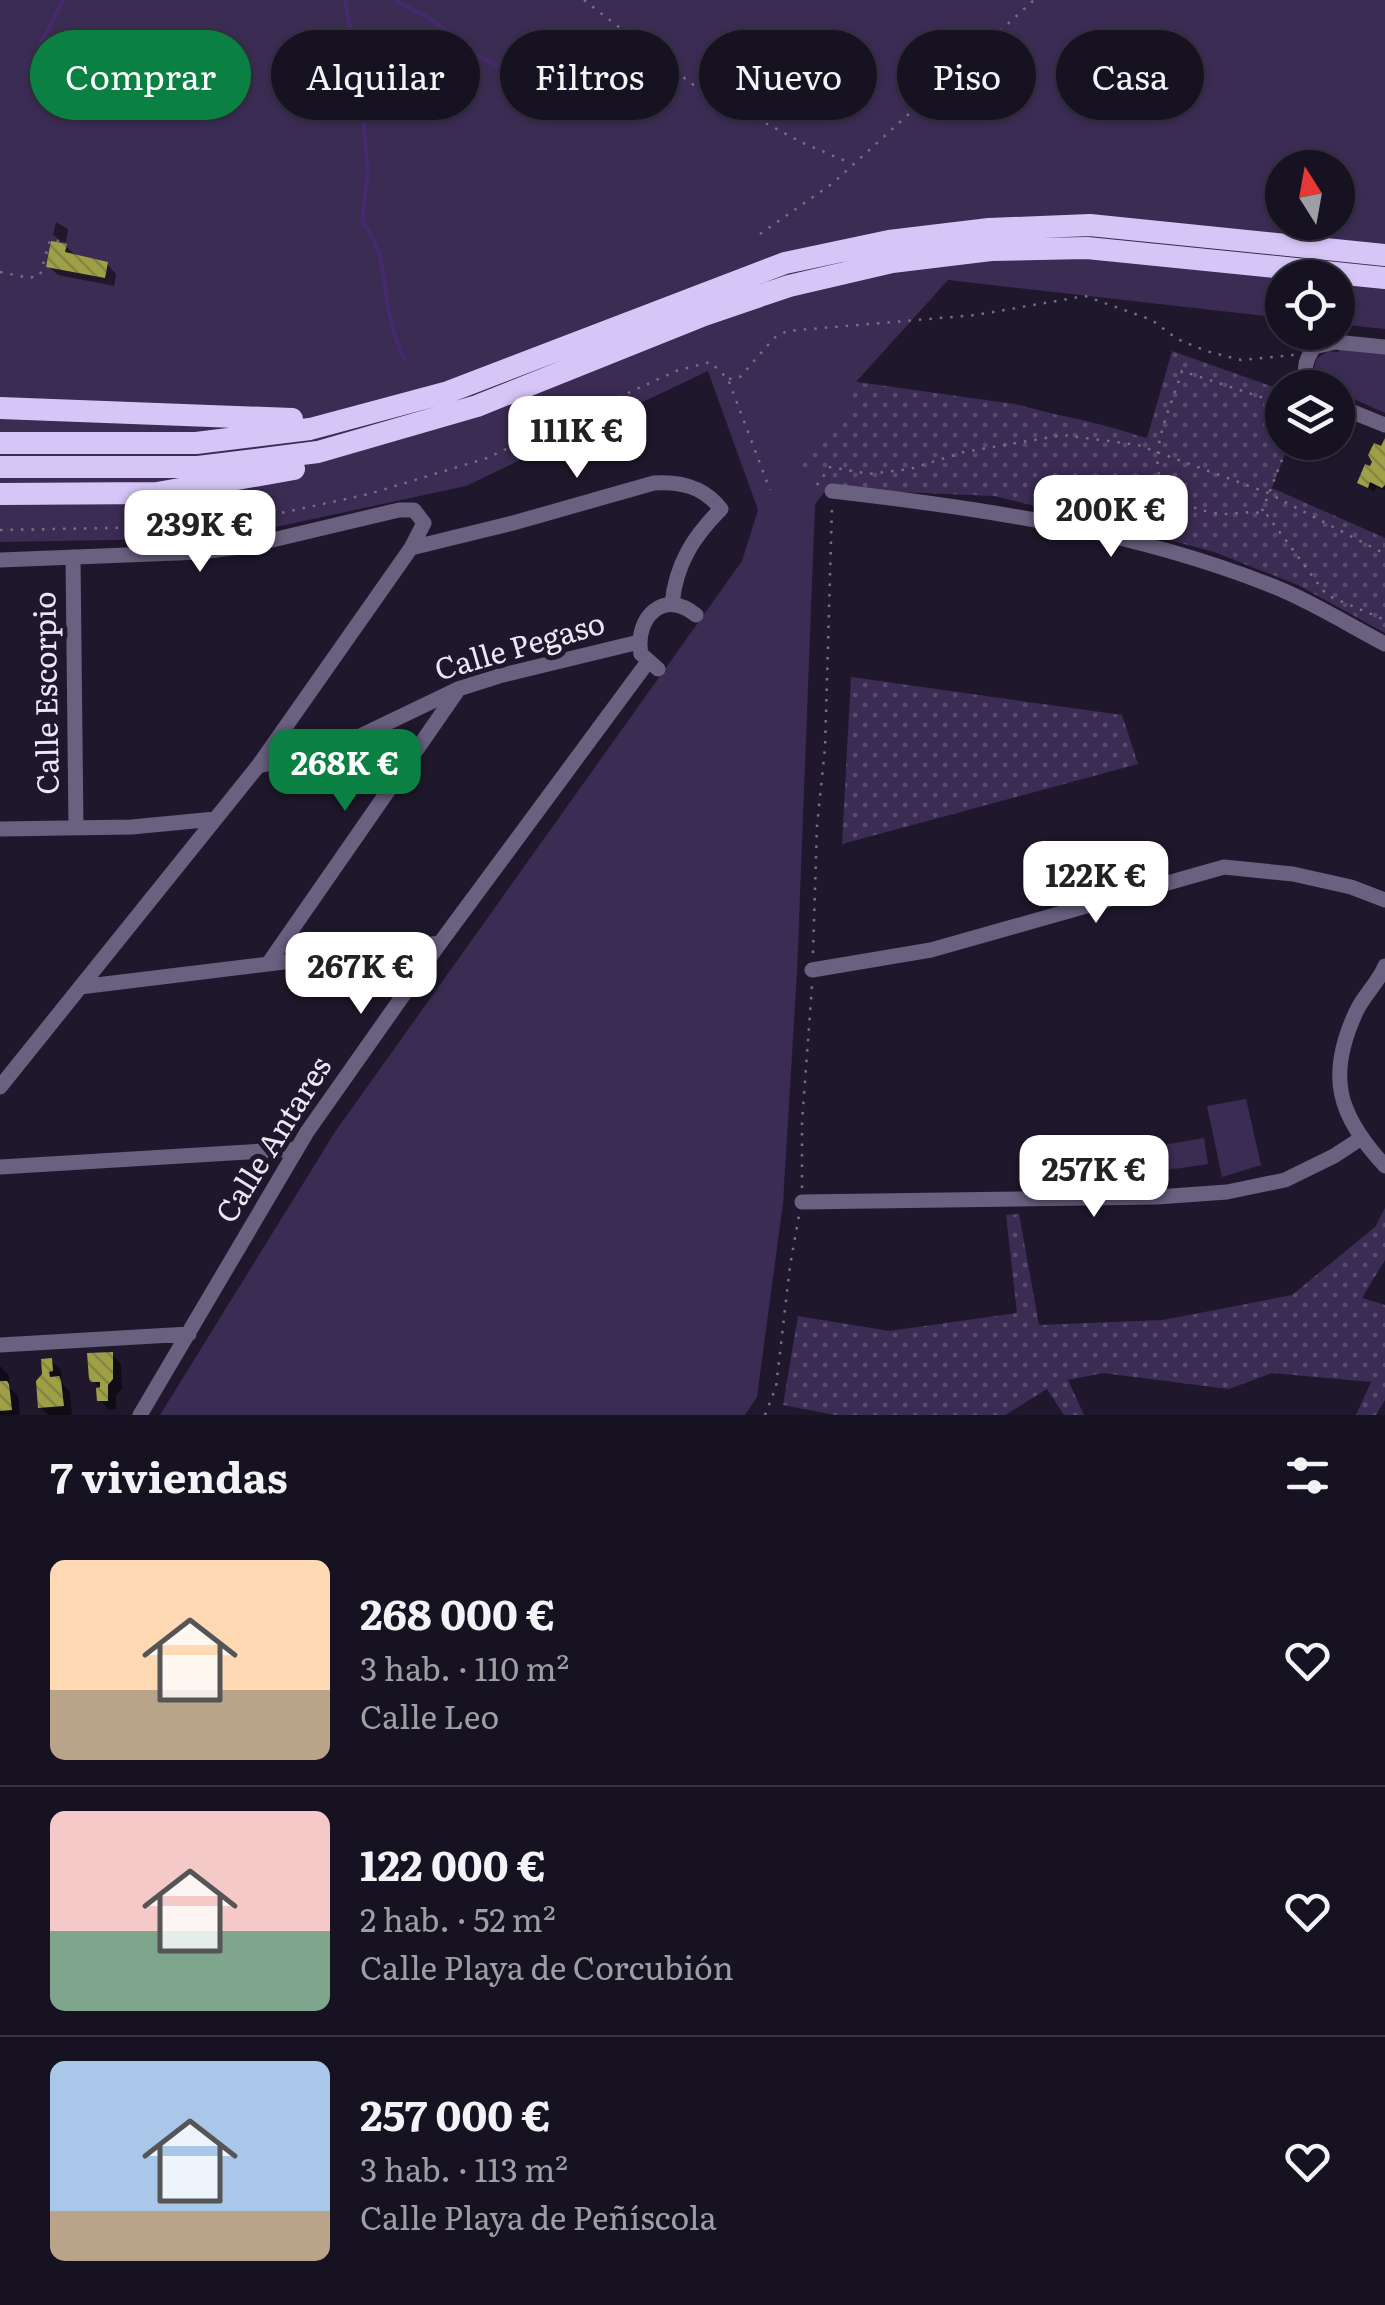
<!DOCTYPE html>
<html lang="es">
<head>
<meta charset="utf-8">
<style>
  :root { --surface:#171221; --page:#201b2a; --text:#f1f3f6; --muted:#9e9ea5; --line:#36323f; --accent:#0b8043 }
  body { margin:0; font-family:Literata,serif; background:var(--page); color:var(--text); height:100vh; display:flex; flex-direction:column; font-size:38px; white-space:nowrap }
  * { box-sizing:border-box; margin:0 }
  p { font-size:32px; color:var(--muted) }
  .icon { flex:none; width:55px; height:55px; fill:none; stroke:currentColor; stroke-width:2; stroke-linecap:round; stroke-linejoin:round }
  .map { position:relative; height:1415px; overflow:hidden }
  .panel { display:flex; flex-direction:column; background:var(--surface); flex:1 }
  .panel>* { flex:none }
  .banner { position:absolute; left:30px; top:30px; width:1325px; height:90px; display:flex; gap:20px }
  .needle { width:65px; rotate:349deg }
  .buttons { position:absolute; left:1265px; top:150px; display:grid; gap:20px }
  .buttons a { display:grid; place-items:center; width:90px; height:90px; border-radius:50%; background:var(--surface); box-shadow:0 2px 8px #0004,0 0 0 2px var(--line); font-size:50px }
  .price { position:absolute; translate:-50% -85px; padding:0 22px; border-radius:20px; background:#fff; color:#222; font-size:32px; line-height:65px; filter:drop-shadow(0 2px 5px #0008) }
  .price::after { content:''; position:absolute; left:50%; top:60px; width:30px; height:22px; margin-left:-15px; background:inherit; clip-path:polygon(0 0,100% 0,50% 100%) }
  .price.active { background:var(--accent); color:#fff }
  ul { padding:0; list-style:none }
  li { display:flex; align-items:center; gap:30px; height:250px; padding:0 50px }
  li+li { border-top:2px solid var(--line) }
  li span { display:grid; place-items:center; flex:none; width:280px; height:200px; border-radius:15px; color:#555 }
  li>.icon { margin-inline-start:auto }
  span .icon { width:120px; height:120px; fill:#fffc; stroke-width:1 }
  li b { font-size:42px }
  h2 { display:flex; justify-content:space-between; align-items:center; height:120px; padding:0 50px; font-size:42px }
  .pill { padding:0 35px; border-radius:45px; background:var(--surface); box-shadow:0 2px 8px #0004,0 0 0 2px var(--line); font-size:35px; line-height:90px }
  .pill.active { background:var(--accent); color:#fff }
  .map>svg:first-child { display:block }
  .grass { fill:#3b2c54; fill-rule:evenodd }
  .park { fill:url(#park-dots) }
  .shadow { fill:#0007 }
  .lines { fill:none; stroke-linecap:round; stroke-linejoin:round }
  .stream { stroke:#462a6e; stroke-width:4 }
  .building { fill:url(#building-back-hatch) }
  .path { stroke:#757081; stroke-width:2.5; stroke-dasharray:2.5 8; stroke-linecap:butt }
  .minor { stroke:#6a6080; stroke-width:15 }
  .highway { stroke:#d6c6f7; stroke-width:22 }
  .labels { text-anchor:middle; stroke-width:10; stroke-linejoin:round; paint-order:stroke }
  .street-label { font-size:30px; fill:#ebe7f5; stroke:#1f182c }
</style>
</head>
<body>
<div class="map">
<svg width="1385" height="1415" viewBox="0 0 1385 1415">
  <defs>
    <pattern id="park-dots" width="8" height="8" patternUnits="userSpaceOnUse" patternTransform="scale(2.5)"><rect width="8" height="8" fill="#3b2c54"/><path d="M2 2h.1M6 6h.1" fill="none" stroke="#584b6d" stroke-width="1.8" stroke-linecap="round"/></pattern>
    <pattern id="building-back-hatch" width="6" height="6" patternUnits="userSpaceOnUse" patternTransform="scale(2.5)"><rect width="6" height="6" fill="#9fa045"/><path d="M-1 5l2 2M0 0l6 6M5-1l2 2" fill="none" stroke="#848546"/></pattern>
  </defs>
  <rect width="100%" height="100%" fill="#1f182c"/>
  <path class="grass" d="M 0,0 L 1385,0 L 1385,329 L 1338,324 L 1338,278 L 1282,278 L 1282,318 L 948,280 L 856,382 C 900,387 1135,421 1154,445 L 804,470 L 829,474 L 827,489 L 815,504 L 797,972 L 783,1203 L 757,1397 L 745,1415 L 160,1415 L 335,1132 L 742,561 L 758,510 L 708,371 L 466,486 L 225,538 L 0,542 ZM 1282,168 L 1338,168 L 1338,222 L 1282,222 Z
    M 1339,348 L 1385,353 L 1385,413 L 1338,392 L 1338,388 L 1316,385 L 1313,371 L 1317,358 L 1328,351 L 1338,352 Z
    M 1246,1099 L 1261,1165 L 1222,1177 L 1207,1106 Z
    M 1204,1138 L 1208,1164 L 1167,1170 L 1163,1145 Z"/>
  <path class="park" d="M 1172,351 L 1282,390 L 1282,442 L 1289,443 L 1272,488 L 1385,538 L 1385,633 L 1298,585 L 1214,552 L 1110,524 L 994,496 L 827,489 L 829,475 L 803,470 L 798,454 C 826,445 854,412 855,382 L 1015,404 L 1147,438 Z
    M 851,677 L 1122,715 L 1138,764 L 842,844 Z
    M 1385,1208 L 1385,1260 L 1362,1298 L 1385,1305 L 1385,1400 L 1376,1415 L 1356,1415 L 1371,1382 L 1272,1373 L 1229,1389 L 1103,1373 L 1068,1380 L 1084,1415 L 1064,1415 L 1047,1389 L 1005,1415 L 835,1415 L 783,1405 L 798,1316 L 889,1331 L 1017,1313 L 1006,1215 L 1019,1214 L 1039,1325 L 1163,1320 L 1292,1295 L 1375,1227 Z"/>
  <path class="shadow" d="M 56,222 L 68,229 L 66,242 L 60,241 L 77,257 L 107,264 L 116,274 L 114,286 L 58,275 L 48,266 L 65,246 L 53,234 Z
    M 1385,448 L 1385,490 L 1376,487 L 1374,492 L 1360,482 Z
    M 112,1354 L 121,1364 L 122,1389 L 116,1395 L 116,1409 L 109,1410 L 99,1400 L 102,1390 L 91,1378 Z
    M 51,1361 L 61,1370 L 62,1383 L 70,1392 L 72,1415 L 48,1415 L 40,1407 Z
    M 0,1366 L 9,1375 L 10,1388 L 18,1396 L 20,1415 L 0,1415 Z"/>
  <g class="lines">
    <path class="stream" d="M 345,0 L 360,83 L 368,171 L 362,220 C 390,262 380,277 391,321 C 394,334 399,347 404,359
      M 395,0 L 429,18 L 480,57 L 511,73 L 532,98 L 554,114
      M 45,94 L 34,72 L 39,47 L 63,0"/>
  </g>
  <path class="building" d="M 51,241 L 67,244 L 65,252 L 108,262 L 105,278 L 46,267 Z
    M 1385,438 L 1385,485 L 1382,488 L 1370,482 L 1368,488 L 1357,483 L 1365,464 L 1370,466 L 1372,462 L 1368,455 L 1374,443 L 1381,446 Z
    M 113,1352 L 113,1379 L 108,1385 L 108,1401 L 97,1401 L 96,1388 L 100,1387 L 100,1382 L 91,1382 L 89,1379 L 87,1353 Z
    M 52,1358 L 53,1371 L 49,1372 L 50,1377 L 59,1376 L 61,1380 L 64,1406 L 38,1408 L 36,1381 L 42,1374 L 41,1359 Z
    M 0,1381 L 7,1381 L 9,1384 L 12,1410 L 0,1411 Z"/>
  <g class="lines">
    <path class="path" d="M 584,0 L 692,84 L 803,143 L 850,163
      M 760,234 L 833,183 L 1034,0
      M 0,272 L 29,278 L 40,275 L 50,240 L 67,242
      M 729,379 L 740,377 L 774,338 L 787,331 L 976,315 L 1085,296 L 1152,320 L 1177,339 L 1206,351 L 1241,360 L 1294,355
      M 1282,404 L 1182,371 C 1163,431 1125,495 1214,513 C 1232,517 1250,508 1267,515 L 1325,593
      M 817,485 L 830,467 L 869,474 L 910,469 L 964,452 L 1063,435 L 1138,445 L 1268,493 L 1385,554
      M 1262,511 L 1289,442
      M 0,530 L 221,526 L 369,494 L 487,458 L 676,371 L 710,362 L 728,379 L 770,490
      M 1331,597 L 1385,620
      M 813,953 L 817,826 L 825,748 L 832,507
      M 802,1188 L 802,1122 L 812,986
      M 765,1415 L 776,1387 L 790,1266 L 799,1215"/>
    <path class="minor" d="M 1310,388 C 1303,371 1304,362 1314,347 L 1335,342 L 1385,347
      M 1338,406 L 1385,425
      M 832,491 C 980,508 1131,530 1270,585 C 1309,600 1347,624 1385,644
      M 411,548 L 513,523 L 654,483 C 681,481 704,487 721,509 C 693,537 676,564 672,604
      M 73,557 L 76,828
      M 0,560 L 202,552 L 247,546 L 399,510 L 414,510 L 424,523 L 411,548 L 258,766
      M 658,669 L 641,654 C 634,618 664,588 696,615
      M 0,829 L 132,827 L 215,819
      M 268,964 L 456,693
      M 1385,966 C 1378,983 1363,996 1356,1012 C 1326,1077 1338,1115 1385,1166
      M 812,970 L 931,950 L 1224,867 L 1293,874 L 1351,887 L 1385,900
      M 80,987 L 440,943
      M 0,1087 L 258,766 L 295,758 L 356,738 L 458,689 L 499,676 L 639,642
      M 0,1167 L 297,1149
      M 802,1202 L 1157,1197 L 1227,1192 L 1285,1180 L 1334,1156 L 1360,1139
      M 0,1345 L 189,1334
      M 140,1415 L 307,1132 L 440,943 L 647,663"/>
    <path class="highway" d="M 0,408 L 292,419
      M 0,443 L 196,443 L 310,429 L 448,392 L 785,263 L 889,241 L 989,229 L 1090,225 L 1385,255
      M 0,467 L 198,467 L 318,452 L 477,406 L 704,315 L 789,286 L 892,262 L 991,250 L 1087,248 L 1385,278
      M 0,494 L 157,493 L 294,469"/>
  </g>
  <g class="labels">
    <g class="street-label">
      <text transform="translate(520 647) rotate(-16)" y="10">Calle Pegaso</text>
      <text transform="translate(47 693) rotate(-91)" y="10">Calle Escorpio</text>
      <text transform="translate(274 1140) rotate(-58)" y="10">Calle Antares</text>
    </g>
  </g>
</svg>
<div class="buttons">
<a><svg class="needle" viewBox="-14 -14 28 28"><path d="M0-13l5 13h-10z" fill="#e53935"/><path d="M0 13l5-13h-10z" fill="#9e9ea5"/></svg></a>
<a><svg class="icon" aria-label="locate" viewBox="0 0 24 24"><circle cx="12" cy="12" r="6"/><path d="M12 2v4M12 18v4M2 12h4M18 12h4"/></svg></a>
<a><svg class="icon" aria-label="layers" viewBox="0 0 24 24"><path d="M12 4l9 5-9 5-9-5zM3 14l9 5 9-5"/></svg></a>
</div>
<b class="price" style="left:577px;top:481px">111K €</b>
<b class="price" style="left:1111px;top:560px">200K €</b>
<b class="price" style="left:200px;top:575px">239K €</b>
<b class="price active" style="left:345px;top:814px">268K €</b>
<b class="price" style="left:1096px;top:926px">122K €</b>
<b class="price" style="left:361px;top:1017px">267K €</b>
<b class="price" style="left:1094px;top:1220px">257K €</b>
<div class="banner">
<a class="pill active">Comprar</a>
<a class="pill">Alquilar</a>
<a class="pill">Filtros</a>
<a class="pill">Nuevo</a>
<a class="pill">Piso</a>
<a class="pill">Casa</a>
</div>
</div>
<section class="panel">
<h2>7 viviendas<svg class="icon" aria-label="filters" viewBox="0 0 24 24"><path d="M4 7h16M4 17h16"/><circle cx="9" cy="7" r="2"/><circle cx="15" cy="17" r="2"/></svg></h2>
<ul>
<li><span style="background:linear-gradient(#ffd9b3 65%,#b9a48a 0)"><svg class="icon" aria-label="home" viewBox="0 0 24 24"><path d="M3 11l9-7 9 7M6 9v11h12V9"/></svg></span><div><b>268 000 €</b><p>3 hab. · 110 m²</p><p>Calle Leo</p></div><svg class="icon" aria-label="heart" viewBox="0 0 24 24"><path d="M12 20l-8-8c-3-5 5-10 8-4 3-6 11-1 8 4z"/></svg></li>
<li><span style="background:linear-gradient(#f6c9c9 60%,#7fa58c 0)"><svg class="icon" aria-label="home" viewBox="0 0 24 24"><path d="M3 11l9-7 9 7M6 9v11h12V9"/></svg></span><div><b>122 000 €</b><p>2 hab. · 52 m²</p><p>Calle Playa de Corcubión</p></div><svg class="icon" aria-label="heart" viewBox="0 0 24 24"><path d="M12 20l-8-8c-3-5 5-10 8-4 3-6 11-1 8 4z"/></svg></li>
<li><span style="background:linear-gradient(#a9c7e8 75%,#b9a48a 0)"><svg class="icon" aria-label="home" viewBox="0 0 24 24"><path d="M3 11l9-7 9 7M6 9v11h12V9"/></svg></span><div><b>257 000 €</b><p>3 hab. · 113 m²</p><p>Calle Playa de Peñíscola</p></div><svg class="icon" aria-label="heart" viewBox="0 0 24 24"><path d="M12 20l-8-8c-3-5 5-10 8-4 3-6 11-1 8 4z"/></svg></li>
</ul>
</section>
</body>
</html>
